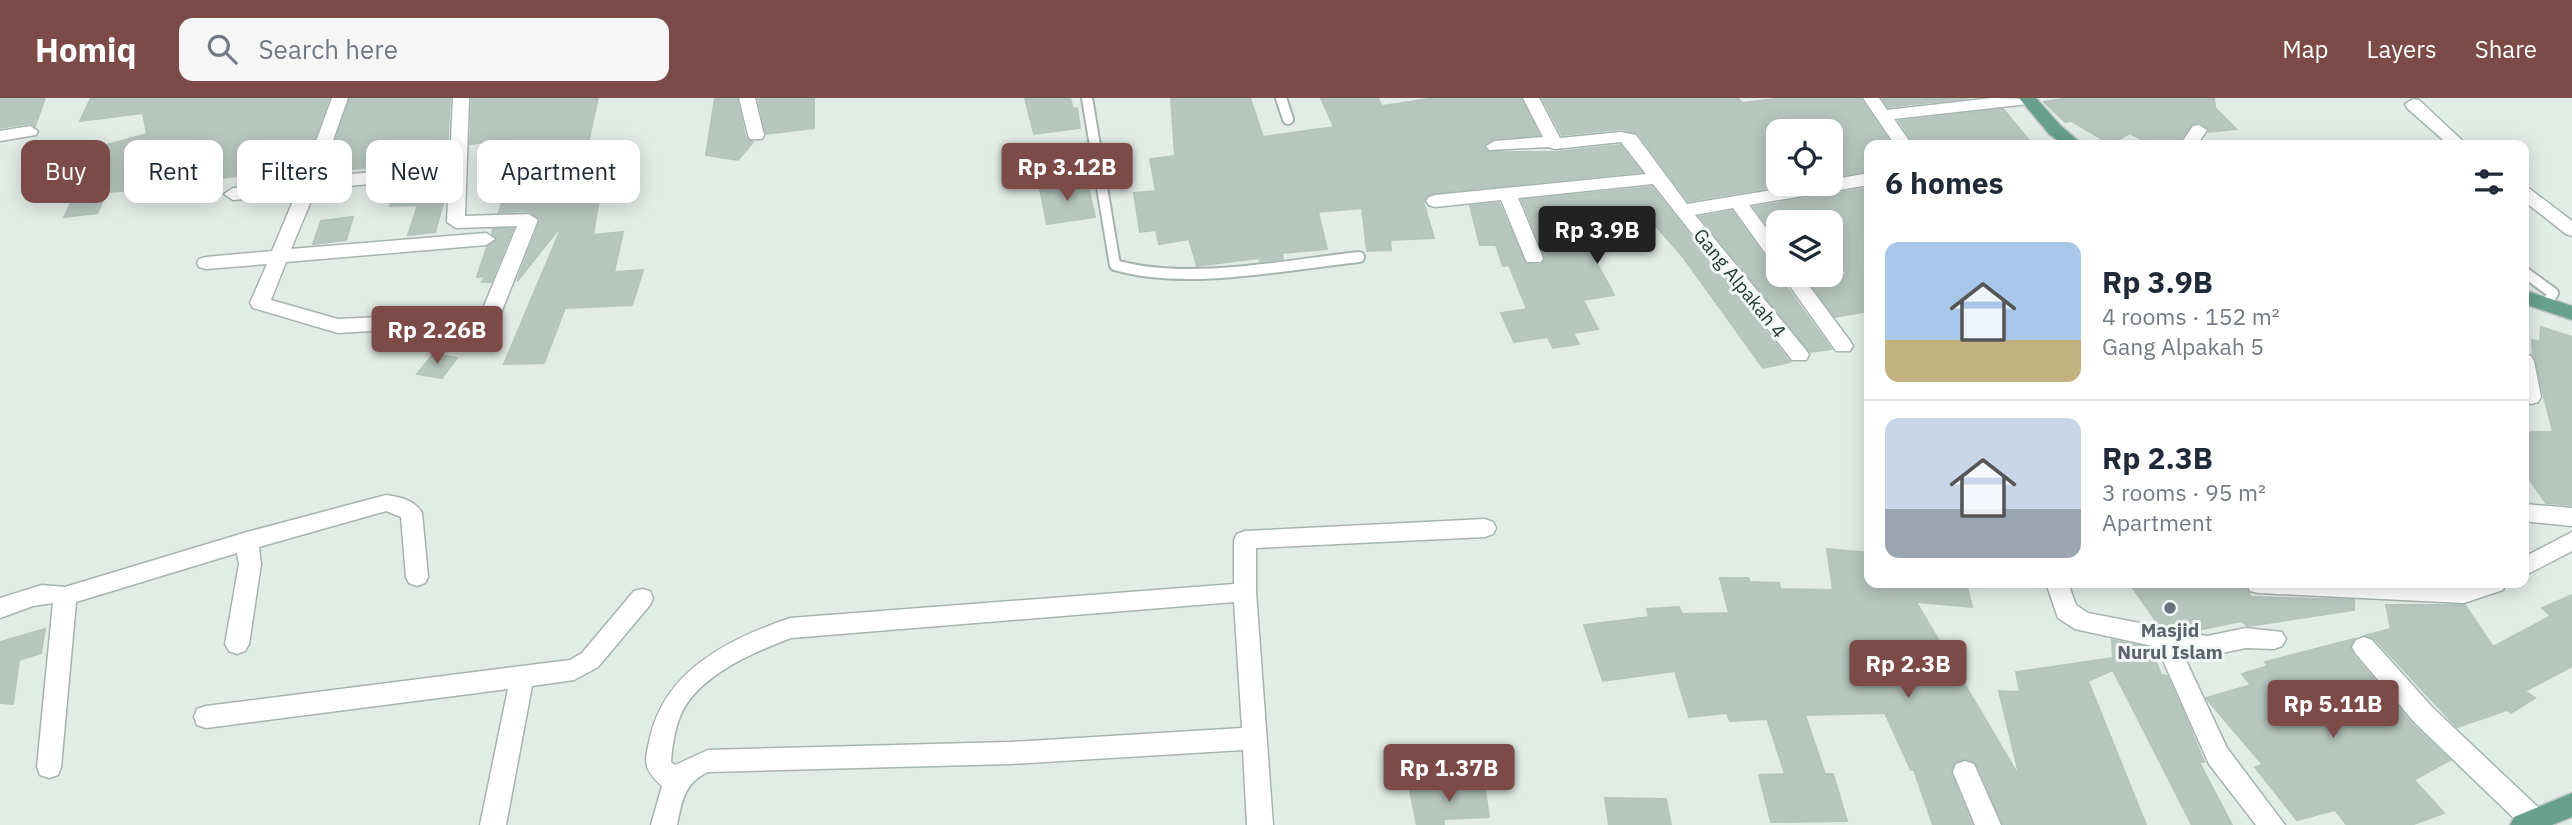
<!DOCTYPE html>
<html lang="en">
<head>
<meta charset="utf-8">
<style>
  :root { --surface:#fff; --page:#f6f6f7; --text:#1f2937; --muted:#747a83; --line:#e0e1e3; --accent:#7c4b48 }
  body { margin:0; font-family:"IBM Plex Sans",sans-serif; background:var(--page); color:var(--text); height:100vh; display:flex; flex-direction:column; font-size:26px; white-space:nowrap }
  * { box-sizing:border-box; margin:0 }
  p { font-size:23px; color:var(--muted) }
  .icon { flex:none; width:38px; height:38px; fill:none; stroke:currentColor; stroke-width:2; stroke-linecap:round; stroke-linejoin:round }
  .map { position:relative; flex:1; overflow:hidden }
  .drawer { position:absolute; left:1864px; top:42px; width:665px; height:448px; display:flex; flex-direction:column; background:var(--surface); border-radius:14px; box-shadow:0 4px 18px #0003 }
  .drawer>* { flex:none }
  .guide { position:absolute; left:21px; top:42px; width:665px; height:63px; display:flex; gap:14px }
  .fabs { position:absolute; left:1766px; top:21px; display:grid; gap:14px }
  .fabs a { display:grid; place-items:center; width:77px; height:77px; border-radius:14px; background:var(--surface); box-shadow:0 4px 18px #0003; font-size:35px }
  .price { position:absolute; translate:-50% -60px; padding:0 16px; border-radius:7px; background:var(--accent); color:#fff; font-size:23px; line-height:46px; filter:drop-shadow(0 2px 4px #0008) }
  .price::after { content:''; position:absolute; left:50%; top:42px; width:21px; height:16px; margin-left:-10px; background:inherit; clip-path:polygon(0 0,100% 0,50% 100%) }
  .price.active { background:#222; color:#fff }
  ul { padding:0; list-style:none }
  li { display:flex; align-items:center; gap:21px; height:175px; padding:0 21px }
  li+li { border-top:2px solid var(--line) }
  li span { display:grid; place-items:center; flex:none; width:196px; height:140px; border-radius:14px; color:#555 }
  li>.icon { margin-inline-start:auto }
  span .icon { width:84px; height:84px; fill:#fffc; stroke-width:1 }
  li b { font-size:30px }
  h2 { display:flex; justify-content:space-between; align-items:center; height:84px; padding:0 21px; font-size:30px }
  .chip { padding:0 24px; border-radius:14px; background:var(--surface); box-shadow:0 4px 18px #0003; font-size:24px; line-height:63px }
  .chip.active { background:var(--accent); color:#fff }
  header { display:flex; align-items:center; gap:42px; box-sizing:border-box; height:98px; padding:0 35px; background:var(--accent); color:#fff }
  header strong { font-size:33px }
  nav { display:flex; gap:38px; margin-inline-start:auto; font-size:24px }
  .search { width:490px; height:63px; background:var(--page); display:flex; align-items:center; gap:18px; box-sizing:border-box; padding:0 24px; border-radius:14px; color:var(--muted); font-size:26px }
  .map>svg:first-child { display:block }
  .building { fill:#b7c6bf; stroke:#b4c5bd; stroke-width:2 }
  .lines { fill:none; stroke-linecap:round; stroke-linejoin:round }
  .service-casing { stroke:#a5b4ad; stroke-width:14 }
  .minor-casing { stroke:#a5b4ad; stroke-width:3 }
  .primary-casing { stroke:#c1c8c6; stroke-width:3 }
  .service { stroke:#fff; stroke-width:10 }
  .minor { fill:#fff; fill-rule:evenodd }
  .primary { fill:#67a08c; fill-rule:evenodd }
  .worship-dot { fill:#6b7280; stroke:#f2f8f5; stroke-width:2.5 }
  .labels { text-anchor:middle; stroke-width:6; stroke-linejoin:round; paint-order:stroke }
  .street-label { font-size:19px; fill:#223c33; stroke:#f2f8f5 }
  .worship-label { font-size:19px; font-weight:bold; fill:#5b616d; stroke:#f2f8f5 }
</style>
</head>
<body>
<header>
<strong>Homiq</strong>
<div class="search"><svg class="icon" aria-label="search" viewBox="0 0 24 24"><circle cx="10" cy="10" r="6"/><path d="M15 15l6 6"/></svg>Search here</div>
<nav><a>Map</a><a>Layers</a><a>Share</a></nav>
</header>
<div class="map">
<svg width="2572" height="727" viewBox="0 0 2572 727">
  <rect width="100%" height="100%" fill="#e2ece6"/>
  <path class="building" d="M 0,0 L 45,0 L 35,28 L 30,25 L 0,30 Z
    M 91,0 L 329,0 L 309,56 L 296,57 L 291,76 L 244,83 L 246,77 L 180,84 L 177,89 L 107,94 L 97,115 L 64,119 L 74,99 L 67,100 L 70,94 L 33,97 L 58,60 L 147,36 L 143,15 L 80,23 Z
    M 350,0 L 450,0 L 446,72 L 435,65 L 410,68 L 411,65 L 341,72 L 348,52 L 332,53 Z
    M 472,0 L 598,0 L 584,63 L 576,64 L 574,104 L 599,101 L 593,137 L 623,134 L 614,174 L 643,172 L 632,207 L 565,210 L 544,265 L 504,266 L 560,133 L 558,132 L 517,183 L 541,121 L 529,113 L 499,114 L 503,101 L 499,102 L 506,74 L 497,75 L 505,41 L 470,46 Z
    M 715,0 L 737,0 L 745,38 L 748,42 L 753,44 L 738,62 L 706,57 Z
    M 758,0 L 814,0 L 814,30 L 766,36 Z
    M 1025,0 L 1070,0 L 1073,11 L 1077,10 L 1080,30 L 1034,36 Z
    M 1171,0 L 1250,0 L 1263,39 L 1334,29 L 1321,0 L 1378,0 L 1382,8 L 1435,0 L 1521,0 L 1539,37 L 1494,41 L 1483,47 L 1487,54 L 1555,54 L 1620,47 L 1641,74 L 1434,95 L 1427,97 L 1423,103 L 1434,140 L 1390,142 L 1391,152 L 1367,153 L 1362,110 L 1318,114 L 1327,151 L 1282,155 L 1283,161 L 1260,163 L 1259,160 L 1197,168 L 1189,141 L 1159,146 L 1156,132 L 1140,134 L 1134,95 L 1156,93 L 1150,61 L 1175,58 Z
    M 1542,0 L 1738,0 L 1742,5 L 1784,0 L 1860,0 L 1892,47 L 1869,47 L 1869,73 L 1830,79 L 1830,33 L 1778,33 L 1778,86 L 1793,86 L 1688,103 L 1638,35 L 1621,31 L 1562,37 Z
    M 1882,0 L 1969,0 L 1888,9 Z
    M 2068,0 L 2214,0 L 2215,10 L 2236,31 L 2209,34 L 2208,30 L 2199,24 L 2191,27 L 2177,47 L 2152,47 L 2130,35 L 2111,46 L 2071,23 L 2065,24 L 2044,4 Z
    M 2003,11 L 2033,47 L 1915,47 L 1899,23 Z
    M 444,77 L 440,88 L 446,88 L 446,95 L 435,134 L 408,137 L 418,107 L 390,108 L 401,86 L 435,83 Z
    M 1087,84 L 1095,119 L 1047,126 L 1040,91 Z
    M 1652,89 L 1790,264 L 1763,270 L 1683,159 L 1657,129 L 1643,132 L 1632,113 L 1593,117 L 1601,144 L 1586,145 L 1614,197 L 1583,202 L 1598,231 L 1573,235 L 1579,246 L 1553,250 L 1548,239 L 1514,244 L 1501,215 L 1527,211 L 1509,167 L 1503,168 L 1496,147 L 1480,147 L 1470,108 L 1499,105 L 1525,165 L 1541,167 L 1545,159 L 1522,102 Z
    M 1869,90 L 1869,213 L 1835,219 L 1804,177 L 1847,177 L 1830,152 L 1830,124 L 1778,124 L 1778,142 L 1754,109 Z
    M 1732,113 L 1769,165 L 1778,167 L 1778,177 L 1831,251 L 1810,254 L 1700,119 Z
    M 353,119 L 346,142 L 313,146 L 321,123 Z
    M 493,131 L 513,131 L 491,184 L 482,184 L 485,178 L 477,179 L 487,149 L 497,142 L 492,136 Z
    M 2541,229 L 2572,239 L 2572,407 L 2546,405 L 2524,374 L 2524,334 L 2553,334 L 2533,256 L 2532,242 L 2540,244 Z
    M 433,256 L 457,260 L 442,280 L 417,276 Z
    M 1827,451 L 1869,455 L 1869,485 L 1966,485 L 1972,509 L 1916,504 L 2020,680 L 1999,593 L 2020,594 L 2016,574 L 2113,560 L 2112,542 L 2151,550 L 2161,577 L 2167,578 L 2185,618 L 2204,664 L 2199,664 L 2232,727 L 2192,727 L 2113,572 L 2088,583 L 2146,727 L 2003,727 L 1976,665 L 1966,661 L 1955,664 L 1951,675 L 1972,727 L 1933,727 L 1914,672 L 1911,672 L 1885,615 L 1805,617 L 1825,676 L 1833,676 L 1847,723 L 1771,724 L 1759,677 L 1785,676 L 1767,621 L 1730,623 L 1727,615 L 1689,619 L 1675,573 L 1603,583 L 1584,527 L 1649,519 L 1647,511 L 1679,509 L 1682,516 L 1729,515 L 1720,480 L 1748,480 L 1750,484 L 1779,485 L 1780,491 L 1833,492 Z
    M 2164,485 L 2244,485 L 2251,499 L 2354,502 L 2354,512 L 2248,528 L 2241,523 L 2194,533 L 2158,526 L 2133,490 Z
    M 2572,497 L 2572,568 L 2525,593 L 2535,600 L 2511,615 L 2507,612 L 2457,629 L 2374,540 L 2367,537 L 2391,531 L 2386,507 L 2465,507 L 2493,549 L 2551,518 L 2542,510 Z
    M 45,531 L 41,555 L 19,562 L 13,606 L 0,605 L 0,544 Z
    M 2354,541 L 2350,550 L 2354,558 L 2413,627 L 2450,662 L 2414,682 L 2444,715 L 2411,727 L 2347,727 L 2335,712 L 2297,722 L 2255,669 L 2263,667 L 2206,600 L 2251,587 L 2242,576 L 2268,568 L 2265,564 Z
    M 1484,686 L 1489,719 L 1444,721 L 1444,727 L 1417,727 L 1410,693 Z
    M 1605,700 L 1666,701 L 1671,727 L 1609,727 Z"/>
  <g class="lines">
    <g class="service-casing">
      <path id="service" d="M 1087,0 L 1115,167 C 1186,188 1286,167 1359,159
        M 1281,0 L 1288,21
        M 2524,174 L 2553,195 L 2546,207"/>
    </g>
    <g class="minor-casing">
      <path id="minor" d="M 332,0 L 348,0 L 320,79 L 435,68 L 444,74 L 435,80 L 316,91 L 291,151 L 486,135 L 495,141 L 486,147 L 286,164 L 271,202 L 338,221 L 450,216 L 457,218 L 460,223 L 457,228 L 338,235 L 253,210 L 250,205 L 267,166 L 206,171 L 199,169 L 197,165 L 199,161 L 206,159 L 272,153 L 296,96 L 233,102 L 224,96 L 233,90 L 301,84 Z
        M 453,0 L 469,0 L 465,118 L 529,116 L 538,122 L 497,225 L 494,230 L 480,230 L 477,225 L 517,128 L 456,130 L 447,124 Z
        M 739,0 L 755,0 L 764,37 L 762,41 L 750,41 L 748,37 Z
        M 1523,0 L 1539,0 L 1560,40 L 1621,34 L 1636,37 L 1687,106 L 1808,86 L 1830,86 L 1830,82 L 1869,75 L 1869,87 L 1749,107 L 1778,146 L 1778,165 L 1771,163 L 1733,110 L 1695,117 L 1806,252 L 1809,257 L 1806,262 L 1792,262 L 1653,86 L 1518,100 L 1543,160 L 1541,164 L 1527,164 L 1525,160 L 1501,102 L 1435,109 L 1429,107 L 1426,103 L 1429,99 L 1435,97 L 1646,76 L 1621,44 L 1555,51 L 1548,49 L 1489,52 L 1486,48 L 1495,43 L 1543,39 Z
        M 1863,0 L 1879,0 L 1887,12 L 1992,0 L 2036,1 L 2028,6 L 1894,21 L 1912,47 L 1895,47 Z
        M 2413,1 L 2419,2 L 2467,47 L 2449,47 L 2407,10 L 2405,6 Z
        M 2199,27 L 2207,32 L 2197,47 L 2180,47 L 2193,28 Z
        M 30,28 L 38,33 L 36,37 L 0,43 L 0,33 Z
        M 2524,89 L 2530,91 L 2572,123 L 2572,138 L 2566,136 L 2524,103 Z
        M 1782,177 L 1801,177 L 1850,243 L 1853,248 L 1850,253 L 1836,253 Z
        M 2524,256 L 2531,258 L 2534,263 L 2541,299 L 2538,304 L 2531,306 L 2524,304 Z
        M 386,397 C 400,399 415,402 422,415 L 428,479 L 425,485 L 417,488 L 409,485 L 406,479 L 401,419 L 386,413 L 259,449 L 261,466 L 249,546 L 245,553 L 237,556 L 229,553 L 225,546 L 239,466 L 237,455 L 76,504 L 61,669 L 58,677 L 49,680 L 40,677 L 37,669 L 53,505 L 33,508 L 0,520 L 0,500 L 42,487 L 65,489 L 247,434 Z
        M 2524,406 L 2572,410 L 2572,428 L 2524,423 Z
        M 1485,421 L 1493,424 L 1496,430 L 1493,436 L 1485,439 L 1256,450 L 1256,494 L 1273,727 L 1247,727 L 1243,652 L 1010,666 L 708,674 C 684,685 682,703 677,727 L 651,727 L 662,688 C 643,671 644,665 650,640 C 665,572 729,541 790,520 L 1234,486 L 1234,442 L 1237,436 L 1245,433 ZM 1234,504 L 1242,630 L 1010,644 L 708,652 L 675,667 L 671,664 C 672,648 675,631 681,616 C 699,577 754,554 791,540 Z
        M 2572,434 L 2572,453 L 2524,478 L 2524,459 Z
        M 2046,485 L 2068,485 L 2076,507 L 2088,515 L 2207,538 L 2246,530 L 2282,534 L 2286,541 L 2282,548 L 2274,551 L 2246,550 L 2207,558 L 2182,554 L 2227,650 L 2285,727 L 2256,727 L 2209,666 L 2157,549 L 2075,531 L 2058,520 Z
        M 2247,485 L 2506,485 L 2503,492 L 2464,505 L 2258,495 L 2250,493 Z
        M 642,491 L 650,493 L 653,500 L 650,507 L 598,569 L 574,582 L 532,588 L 506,727 L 480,727 L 508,591 L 206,630 L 197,627 L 194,619 L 197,611 L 206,608 L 570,562 L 582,555 L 634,493 Z
        M 2364,539 L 2372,542 L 2433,610 L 2543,714 L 2547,722 L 2544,727 L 2521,727 L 2415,625 L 2356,556 L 2352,549 L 2356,542 Z
        M 1965,663 L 1974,666 L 2001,727 L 1975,727 L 1953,674 L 1956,666 Z"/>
    </g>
    <g class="primary-casing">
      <path id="primary" d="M 2019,0 L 2036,0 L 2061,28 L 2083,47 L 2064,47 L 2049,36 Z
        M 2524,192 L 2572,208 L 2572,222 L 2524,206 Z
        M 2572,695 L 2572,719 L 2552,727 L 2510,727 L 2514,719 Z"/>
    </g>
    <use href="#service" class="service"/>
    <use href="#minor" class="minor"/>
    <use href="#primary" class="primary"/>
  </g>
  <circle class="worship-dot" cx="2170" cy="510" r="7"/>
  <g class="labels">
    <g class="street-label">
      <text transform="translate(1740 185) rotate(51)" y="7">Gang Alpakah 4</text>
    </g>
    <g class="worship-label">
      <text x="2170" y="539">Masjid<tspan x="2170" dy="22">Nurul Islam</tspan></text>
    </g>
  </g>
</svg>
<div class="fabs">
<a><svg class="icon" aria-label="locate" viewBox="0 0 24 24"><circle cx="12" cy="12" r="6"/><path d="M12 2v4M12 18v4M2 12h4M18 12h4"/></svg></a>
<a><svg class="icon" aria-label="layers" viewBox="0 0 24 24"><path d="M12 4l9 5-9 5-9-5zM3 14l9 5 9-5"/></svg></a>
</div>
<b class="price" style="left:1067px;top:105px">Rp 3.12B</b>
<b class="price active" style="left:1597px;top:168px">Rp 3.9B</b>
<b class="price" style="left:437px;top:268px">Rp 2.26B</b>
<b class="price" style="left:1908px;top:602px">Rp 2.3B</b>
<b class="price" style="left:2333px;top:642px">Rp 5.11B</b>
<b class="price" style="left:1449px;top:706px">Rp 1.37B</b>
<div class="guide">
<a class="chip active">Buy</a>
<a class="chip">Rent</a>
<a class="chip">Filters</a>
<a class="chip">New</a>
<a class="chip">Apartment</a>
</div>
<section class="drawer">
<h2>6 homes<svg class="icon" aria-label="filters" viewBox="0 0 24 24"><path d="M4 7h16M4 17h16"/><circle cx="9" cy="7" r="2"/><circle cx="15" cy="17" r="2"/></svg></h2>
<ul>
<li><span style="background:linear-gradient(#a9c7e8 70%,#c2b280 0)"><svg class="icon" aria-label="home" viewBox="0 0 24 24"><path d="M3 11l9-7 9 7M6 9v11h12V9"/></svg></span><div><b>Rp 3.9B</b><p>4 rooms · 152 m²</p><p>Gang Alpakah 5</p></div></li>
<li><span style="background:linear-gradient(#c9d6e8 65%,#9aa5b1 0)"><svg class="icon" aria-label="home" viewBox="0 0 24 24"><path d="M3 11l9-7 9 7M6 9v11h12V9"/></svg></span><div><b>Rp 2.3B</b><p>3 rooms · 95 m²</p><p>Apartment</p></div></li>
</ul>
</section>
</div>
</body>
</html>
